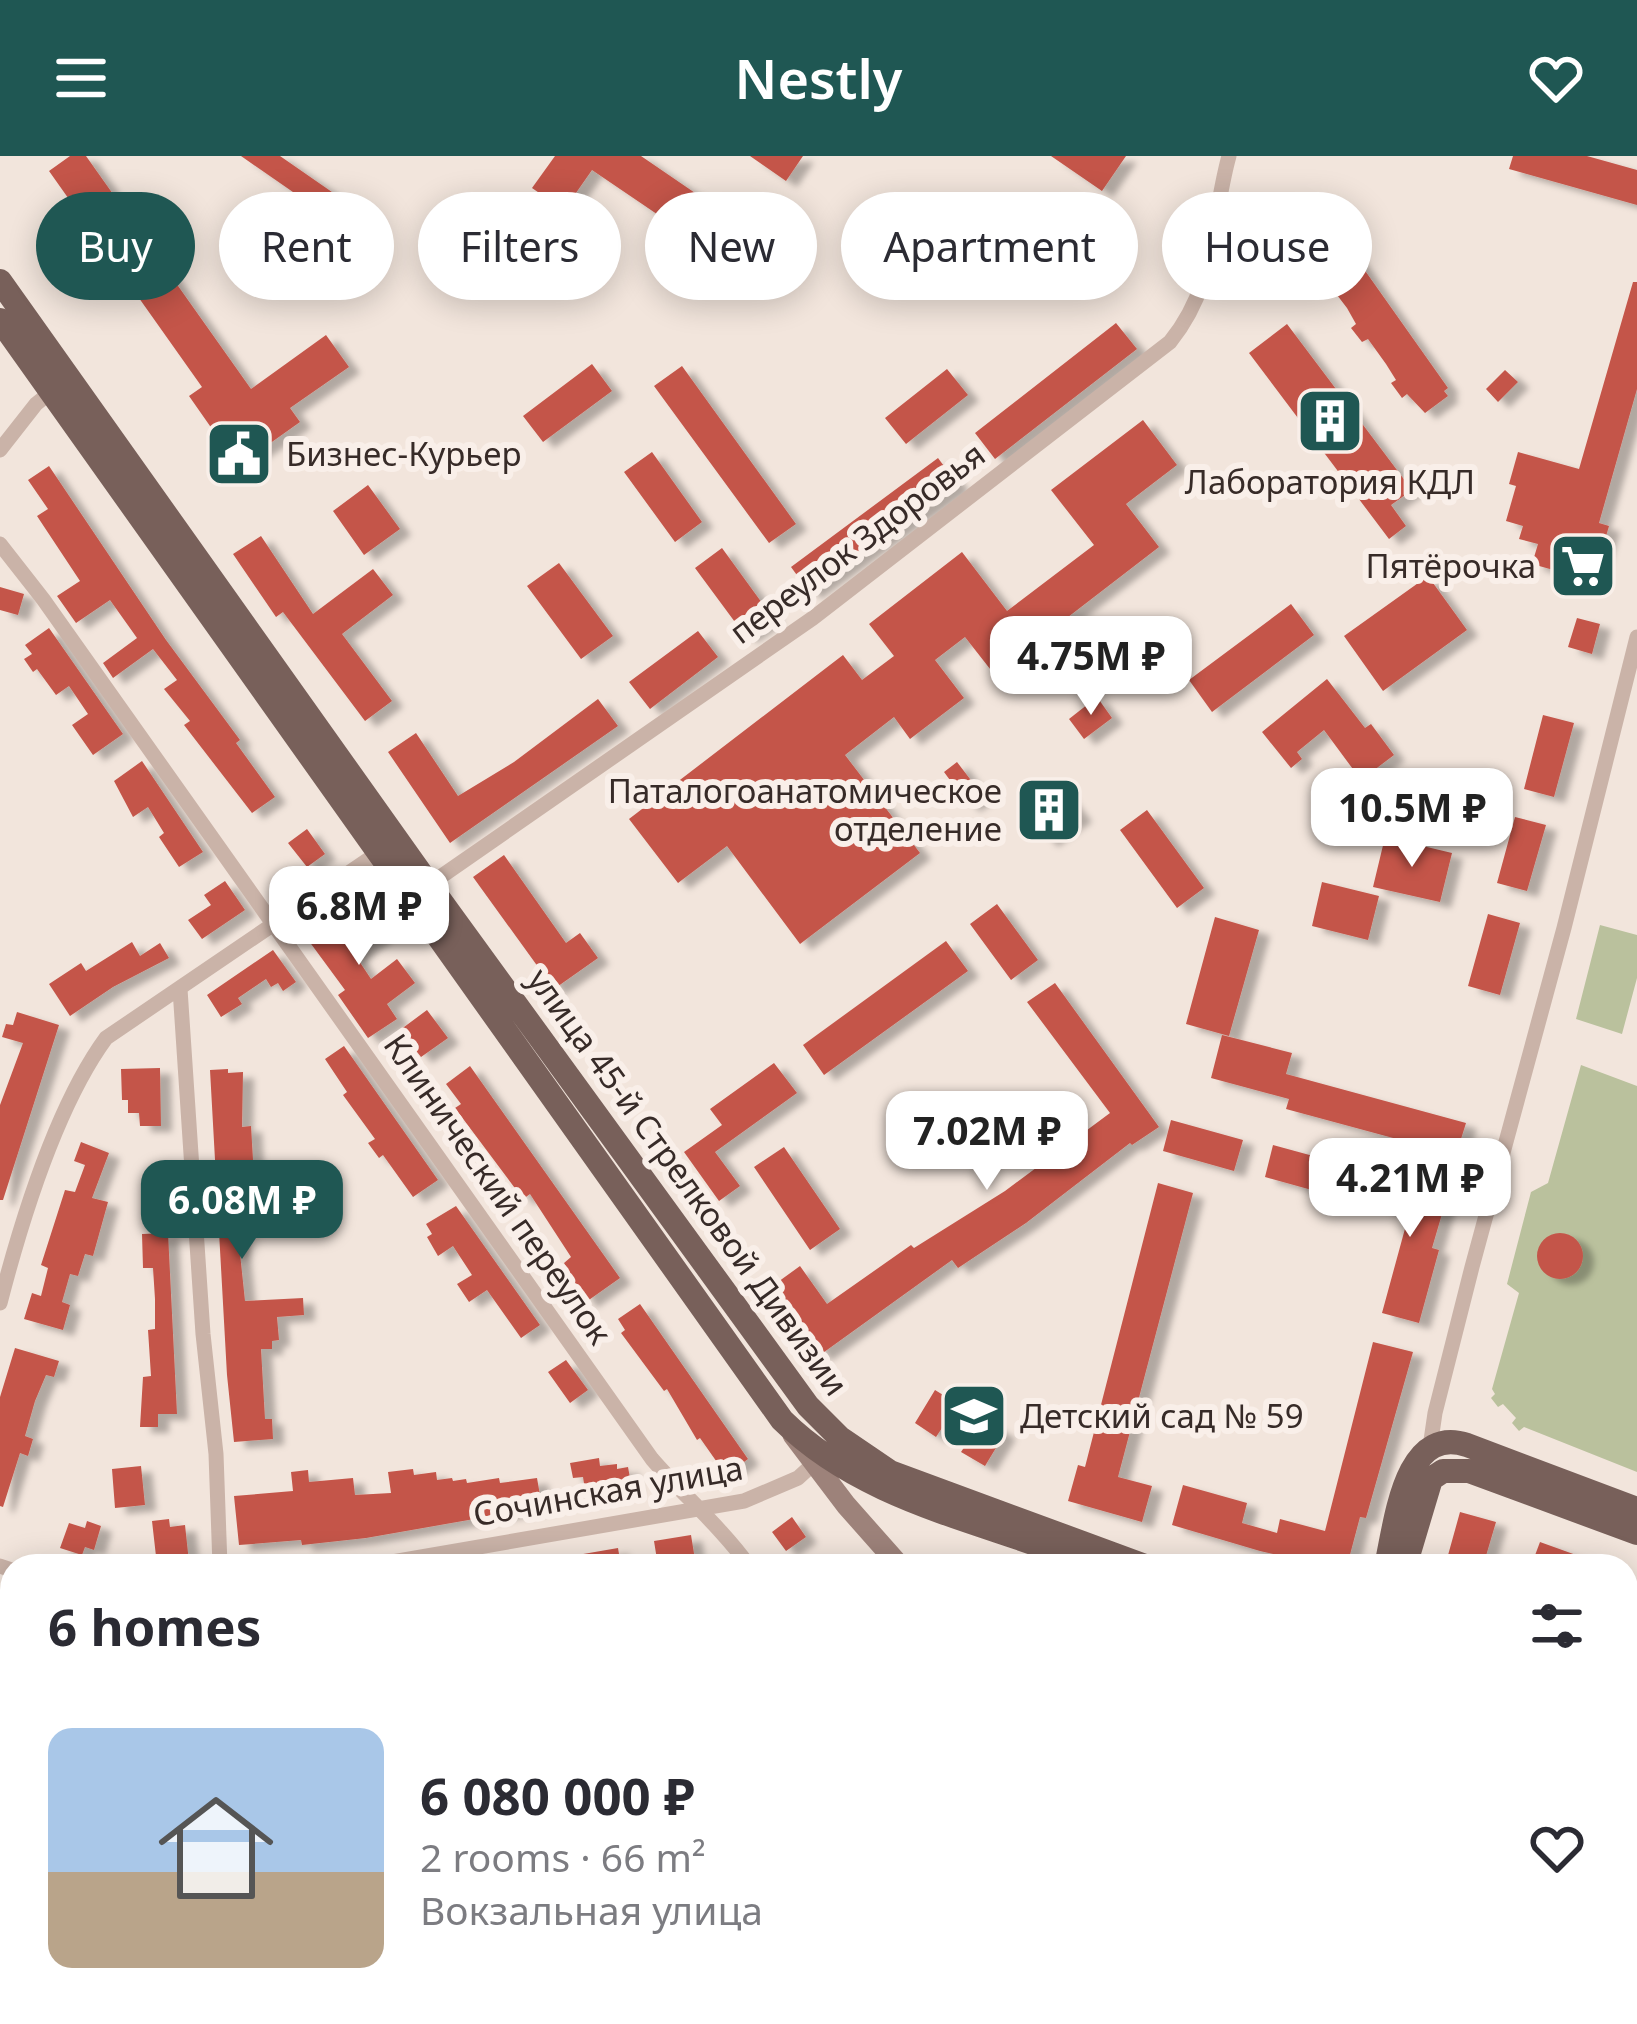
<!DOCTYPE html>
<html lang="en">
<head>
<meta charset="utf-8">
<style>
  :root { --surface:#fff; --page:#f2f2f3; --text:#2b2b33; --muted:#7c7c81; --line:#e1e1e2; --accent:#1f5753 }
  body { margin:0; font-family:"Noto Sans",sans-serif; background:var(--page); color:var(--text); height:100vh; display:flex; flex-direction:column; font-size:45px; white-space:nowrap }
  * { box-sizing:border-box; margin:0 }
  p { font-size:39px; color:var(--muted) }
  .icon { flex:none; width:66px; height:66px; fill:none; stroke:currentColor; stroke-width:2; stroke-linecap:round; stroke-linejoin:round }
  .map { position:relative; flex:1; overflow:hidden }
  .panel { position:absolute; left:0px; top:1398px; width:1638px; height:471px; display:flex; flex-direction:column; background:var(--surface); border-radius:36px 36px 0 0; box-shadow:0 6px 30px #0003 }
  .panel>* { flex:none }
  .hud { position:absolute; left:36px; top:36px; width:1566px; height:108px; display:flex; gap:24px }
  .price { position:absolute; translate:-50% -102px; padding:0 27px; border-radius:24px; background:#fff; color:#222; font-size:39px; line-height:78px; filter:drop-shadow(0 3px 6px #0008) }
  .price::after { content:''; position:absolute; left:50%; top:72px; width:36px; height:27px; margin-left:-18px; background:inherit; clip-path:polygon(0 0,100% 0,50% 100%) }
  .price.current { background:var(--accent); color:#fff }
  ul { padding:0; list-style:none }
  li { display:flex; align-items:center; gap:36px; height:300px; padding:0 48px }
  li+li { border-top:3px solid var(--line) }
  li span { display:grid; place-items:center; flex:none; width:336px; height:240px; border-radius:24px; color:#555 }
  li>.icon { margin-inline-start:auto }
  span .icon { width:144px; height:144px; fill:#fffc; stroke-width:1 }
  li b { font-size:51px }
  h2 { display:flex; justify-content:space-between; align-items:center; height:144px; padding:0 48px; font-size:51px }
  .chip { padding:0 42px; border-radius:54px; background:var(--surface); box-shadow:0 6px 30px #0003; font-size:42px; line-height:108px }
  .chip.current { background:var(--accent); color:#fff }
  header { display:flex; justify-content:space-between; align-items:center; height:156px; padding:0 48px; background:var(--accent); color:#fff; font-size:54px; font-weight:600 }
  .map>svg:first-child { display:block }
  .green { fill:#bac19d }
  .building { fill:#c45549; filter:url(#shadow) }
  .lines { fill:none; stroke-linecap:round; stroke-linejoin:round }
  .minor { stroke:#cab3a8; stroke-width:15 }
  .secondary { stroke:#9d827a; stroke-width:21 }
  .primary { stroke:#78605a; stroke-width:24 }
  .labels { text-anchor:middle; stroke-width:12; stroke-linejoin:round; paint-order:stroke }
  .poi-label { font-size:33px; fill:#372b28; stroke:#f9efe9; text-anchor:start }
  .street-label { font-size:33px; fill:#372b28; stroke:#f9efe9 }
</style>
</head>
<body>
<header><svg class="icon" aria-label="menu" viewBox="0 0 24 24"><path d="M4 6h16M4 12h16M4 18h16"/></svg>Nestly<svg class="icon" aria-label="heart" viewBox="0 0 24 24"><path d="M12 20l-8-8c-3-5 5-10 8-4 3-6 11-1 8 4z"/></svg></header>
<div class="map">
<svg width="1637" height="1868" viewBox="0 0 1637 1868">
  <defs>
    <filter id="shadow"><feDropShadow dx="11" dy="6" stdDeviation="3" flood-color="#0004"/></filter>
  </defs>
  <rect width="100%" height="100%" fill="#f2e5dc"/>
  <path class="green" d="M 1600,769 L 1637,779 L 1637,822 L 1622,878 L 1576,863 Z
    M 1581,909 L 1637,930 L 1637,1316 L 1524,1271 L 1519,1275 L 1512,1267 L 1516,1262 L 1503,1248 L 1498,1251 L 1491,1242 L 1495,1238 L 1492,1233 L 1519,1137 L 1507,1128 L 1531,1036 L 1548,1027 Z"/>
  <path class="building" d="M 70,0 L 86,0 L 251,233 L 326,179 L 349,211 L 290,252 L 300,266 L 238,310 L 189,240 L 202,231 L 49,15 Z
    M 241,0 L 280,0 L 342,43 L 329,61 Z
    M 555,0 L 641,0 L 698,39 L 676,71 L 592,14 L 564,54 L 532,32 Z
    M 750,0 L 803,0 L 786,25 Z
    M 1051,0 L 1126,0 L 1102,35 Z
    M 1513,0 L 1587,0 L 1637,14 L 1637,49 L 1509,13 Z
    M 968,49 L 973,70 L 936,79 L 931,58 Z
    M 1326,68 L 1330,73 L 1333,70 L 1344,85 L 1448,232 L 1444,235 L 1448,240 L 1425,257 L 1407,238 L 1402,242 L 1391,227 L 1396,224 L 1386,208 L 1368,183 L 1362,186 L 1351,172 L 1356,168 L 1347,152 L 1324,122 L 1319,126 L 1308,111 L 1313,107 L 1302,93 L 1307,89 L 1303,85 Z
    M 1633,126 L 1637,126 L 1637,233 L 1599,367 L 1609,370 L 1593,425 L 1532,408 L 1538,388 L 1519,383 L 1523,370 L 1506,365 L 1516,330 L 1509,328 L 1518,296 L 1579,313 Z
    M 1116,167 L 1137,193 L 995,303 L 975,277 Z
    M 1287,168 L 1412,334 L 1391,349 L 1406,370 L 1389,383 L 1249,197 Z
    M 592,208 L 612,235 L 543,286 L 523,260 Z
    M 682,210 L 796,368 L 769,387 L 654,230 Z
    M 947,213 L 968,239 L 906,288 L 885,262 Z
    M 1505,214 L 1518,226 L 1498,246 L 1486,233 Z
    M 1143,264 L 1177,309 L 1126,348 L 1159,391 L 994,518 L 965,481 L 935,504 L 964,542 L 910,583 L 894,561 L 845,599 L 920,697 L 800,788 L 727,690 L 678,727 L 629,663 L 843,499 L 862,524 L 894,500 L 869,468 L 962,396 L 1007,455 L 1094,389 L 1051,334 Z
    M 652,296 L 702,366 L 675,386 L 624,316 Z
    M 938,302 L 958,329 L 810,437 L 791,411 Z
    M 49,310 L 166,484 L 240,584 L 236,587 L 275,641 L 252,657 L 184,569 L 190,565 L 164,533 L 177,524 L 153,493 L 113,522 L 103,507 L 137,482 L 110,444 L 76,467 L 57,440 L 80,425 L 37,360 L 48,353 L 28,324 Z
    M 368,329 L 400,373 L 364,399 L 333,355 Z
    M 261,380 L 313,458 L 373,413 L 393,439 L 342,478 L 392,545 L 365,565 L 283,456 L 276,461 L 233,398 Z
    M 722,392 L 773,462 L 746,481 L 695,412 Z
    M 559,407 L 613,480 L 581,503 L 527,430 Z
    M 1428,420 L 1467,474 L 1383,535 L 1344,480 Z
    M 0,431 L 24,438 L 18,459 L 0,454 Z
    M 1291,448 L 1314,479 L 1212,556 L 1189,524 Z
    M 1577,462 L 1600,468 L 1592,498 L 1568,491 Z
    M 49,472 L 123,578 L 93,599 L 72,569 L 88,558 L 69,530 L 56,539 L 37,513 L 33,516 L 24,503 L 32,498 L 25,489 Z
    M 698,475 L 718,501 L 650,553 L 629,526 Z
    M 1327,523 L 1365,572 L 1371,568 L 1394,599 L 1361,624 L 1324,574 L 1297,596 L 1302,603 L 1291,612 L 1262,576 Z
    M 1097,541 L 1112,562 L 1084,583 L 1069,563 Z
    M 598,543 L 618,570 L 450,687 L 388,596 L 416,577 L 458,640 L 514,606 Z
    M 1543,559 L 1574,567 L 1554,641 L 1524,633 Z
    M 142,605 L 203,696 L 179,711 L 159,681 L 164,677 L 148,651 L 133,661 L 114,625 Z
    M 957,606 L 983,640 L 969,650 L 944,616 Z
    M 1052,622 L 1081,660 L 1047,685 L 1018,648 Z
    M 1147,654 L 1204,732 L 1177,752 L 1120,674 Z
    M 1515,661 L 1546,669 L 1527,735 L 1497,727 Z
    M 307,673 L 325,698 L 307,711 L 288,687 Z
    M 1385,681 L 1452,697 L 1440,746 L 1373,731 Z
    M 504,699 L 566,787 L 580,777 L 598,802 L 554,833 L 473,721 Z
    M 225,725 L 245,754 L 202,783 L 188,764 L 211,749 L 204,739 Z
    M 1322,726 L 1379,740 L 1368,784 L 1312,770 Z
    M 355,744 L 381,780 L 355,799 L 371,823 L 397,803 L 415,827 L 387,848 L 397,863 L 368,882 L 338,839 L 345,834 L 306,781 Z
    M 997,748 L 1038,804 L 1011,824 L 970,768 Z
    M 1488,758 L 1520,767 L 1500,839 L 1468,830 Z
    M 1215,761 L 1259,774 L 1229,880 L 1186,868 Z
    M 946,785 L 968,815 L 824,919 L 803,889 Z
    M 132,786 L 140,800 L 160,787 L 169,802 L 113,831 L 70,860 L 49,828 L 81,807 L 86,815 Z
    M 273,794 L 296,826 L 283,835 L 278,827 L 271,831 L 266,823 L 238,842 L 242,848 L 221,861 L 207,839 Z
    M 1055,827 L 1159,971 L 1132,989 L 1130,987 L 1026,1067 L 958,1112 L 952,1104 L 820,1199 L 771,1131 L 800,1110 L 827,1148 L 911,1089 L 914,1092 L 1005,1035 L 1110,957 L 1027,846 Z
    M 427,854 L 448,882 L 421,901 L 400,874 Z
    M 17,856 L 59,869 L 3,1044 L 0,1044 L 0,949 L 23,887 L 2,881 L 6,868 L 13,869 Z
    M 1222,879 L 1292,897 L 1286,918 L 1466,967 L 1456,999 L 1286,953 L 1289,943 L 1211,922 Z
    M 344,890 L 438,1024 L 413,1041 L 383,999 L 379,1002 L 368,987 L 375,983 L 343,939 L 347,936 L 325,903 Z
    M 774,907 L 797,937 L 715,996 L 740,1030 L 719,1045 L 684,996 L 722,969 L 710,953 Z
    M 470,910 L 620,1122 L 586,1146 L 564,1107 L 571,1101 L 530,1038 L 523,1043 L 455,952 L 461,948 L 446,928 Z
    M 160,912 L 161,970 L 140,970 L 139,957 L 128,957 L 128,944 L 122,944 L 121,913 Z
    M 228,913 L 228,917 L 243,916 L 242,971 L 251,970 L 254,1021 L 267,1020 L 269,1057 L 236,1059 L 245,1145 L 303,1142 L 304,1159 L 277,1161 L 279,1184 L 272,1185 L 272,1193 L 261,1193 L 265,1263 L 272,1263 L 273,1283 L 234,1286 L 227,1219 L 210,914 Z
    M 1171,964 L 1243,984 L 1234,1015 L 1163,995 Z
    M 81,986 L 109,997 L 92,1042 L 108,1046 L 93,1100 L 85,1098 L 78,1120 L 70,1118 L 62,1146 L 70,1149 L 63,1174 L 24,1163 L 32,1137 L 41,1140 L 48,1112 L 41,1109 L 65,1034 L 75,1036 L 85,1009 L 74,1005 Z
    M 1273,989 L 1346,1009 L 1337,1041 L 1265,1021 Z
    M 784,991 L 840,1073 L 810,1094 L 754,1011 Z
    M 1374,1013 L 1449,1034 L 1432,1092 L 1439,1094 L 1419,1167 L 1382,1157 L 1409,1058 L 1365,1045 Z
    M 1158,1027 L 1193,1037 L 1118,1321 L 1152,1330 L 1142,1366 L 1068,1345 L 1078,1309 L 1085,1311 Z
    M 456,1050 L 540,1169 L 521,1182 L 487,1134 L 469,1146 L 457,1128 L 472,1119 L 453,1090 L 438,1100 L 427,1081 L 432,1078 L 426,1068 Z
    M 168,1077 L 177,1258 L 158,1258 L 158,1271 L 140,1271 L 143,1221 L 151,1220 L 148,1174 L 155,1173 L 155,1143 L 153,1112 L 143,1112 L 142,1078 Z
    M1537 1100a23 23 0 1 1 46 0a23 23 0 1 1-46 0Z
    M 640,1148 L 748,1303 L 726,1319 L 700,1282 L 697,1284 L 667,1233 L 664,1235 L 621,1177 L 625,1174 L 618,1163 Z
    M 1373,1186 L 1413,1196 L 1366,1362 L 1360,1361 L 1347,1410 L 1326,1410 L 1260,1395 L 1172,1369 L 1183,1329 L 1247,1347 L 1242,1367 L 1277,1377 L 1280,1363 L 1325,1375 Z
    M 15,1192 L 59,1205 L 54,1221 L 46,1219 L 35,1245 L 25,1280 L 33,1283 L 28,1300 L 20,1297 L 3,1351 L 0,1350 L 0,1241 Z
    M 566,1204 L 588,1234 L 570,1247 L 548,1216 Z
    M 935,1234 L 1005,1277 L 985,1310 L 961,1296 L 967,1287 L 942,1272 L 936,1281 L 915,1267 Z
    M 599,1302 L 600,1310 L 617,1308 L 617,1313 L 628,1311 L 632,1333 L 586,1340 L 583,1321 L 573,1322 L 570,1307 Z
    M 141,1310 L 145,1349 L 115,1352 L 112,1313 Z
    M 413,1313 L 414,1319 L 436,1316 L 437,1324 L 452,1322 L 453,1325 L 466,1323 L 467,1327 L 499,1322 L 500,1327 L 537,1322 L 542,1351 L 366,1382 L 302,1389 L 301,1384 L 239,1389 L 234,1340 L 293,1335 L 291,1316 L 308,1314 L 309,1326 L 353,1322 L 355,1339 L 391,1337 L 388,1316 Z
    M 1460,1356 L 1496,1366 L 1483,1410 L 1445,1410 Z
    M 792,1361 L 806,1381 L 786,1395 L 772,1376 Z
    M 169,1363 L 170,1371 L 185,1369 L 189,1406 L 157,1409 L 152,1365 Z
    M 87,1365 L 101,1370 L 94,1394 L 85,1391 L 82,1399 L 60,1392 L 69,1367 L 85,1372 Z
    M 691,1379 L 696,1410 L 658,1410 L 654,1385 Z
    M 1540,1386 L 1601,1408 L 1601,1410 L 1531,1410 Z
    M 618,1392 L 621,1410 L 560,1410 L 560,1402 Z"/>
  <g class="lines">
    <path class="minor" d="M 0,294 L 36,248 L 51,236
      M 0,388 L 43,443 L 652,1303 C 684,1340 720,1370 749,1410
      M 423,733 L 813,462 L 1170,186 C 1217,128 1210,69 1229,0
      M 180,833 L 203,1178 L 216,1298 L 220,1410
      M 0,1147 C 21,1066 57,949 106,882 L 378,697
      M 1429,1298 L 1435,1257 L 1472,1111 L 1564,772 L 1637,481
      M 0,1410 L 12,1414
      M 369,1410 L 744,1345 L 798,1322 L 821,1301
      M 1626,1652 L 1637,1656
      M 252,1857 L 255,1868
      M 383,1857 L 408,1868
      M 1089,1857 L 1116,1868"/>
    <path class="secondary" d="M 793,1279 L 846,1349 L 900,1410
      M 1245,1857 L 1253,1868"/>
    <path class="primary" d="M 0,125 L 429,729 L 808,1250 L 840,1282 L 890,1316 L 1145,1410
      M 0,164 L 782,1264 C 867,1348 988,1365 1094,1410
      M 1386,1410 C 1396,1367 1404,1268 1467,1289 L 1637,1353
      M 1405,1410 L 1431,1323 L 1443,1315 L 1469,1315 L 1637,1377"/>
  </g>
  <defs>
    <g id="building-square" transform="scale(3.45)"><rect x="-9" y="-9" width="18" height="18" rx="4" fill="#1f5753" stroke="#f9efe9"/><path d="M-4-6H4V6H1V3H-1V6H-4ZM-2.5-4.3h1.7v1.8h-1.7ZM.8-4.3h1.7v1.8H.8ZM-2.5-1h1.7V.8h-1.7ZM.8-1h1.7V.8H.8Z" fill="#fff"/></g>
    <g id="civic-square" transform="scale(3.45)"><rect x="-9" y="-9" width="18" height="18" rx="4" fill="#1f5753" stroke="#f9efe9"/><path d="M-.6-6.5H3V-4.5H.6V-3L4-1V1h2V6H-6V1h2V-1L-.6-3ZM-1.2 2.5V6h2.4V2.5Z" fill="#fff"/></g>
    <g id="supermarket-square" transform="scale(3.45)"><rect x="-9" y="-9" width="18" height="18" rx="4" fill="#1f5753" stroke="#f9efe9"/><path d="M-6-5.5h2.5l.6 2H6L4.5 2H-2.5L-4.4-4H-6ZM-1.5 3.2a1.3 1.3 0 1 0 .1 0ZM3 3.2a1.3 1.3 0 1 0 .1 0Z" fill="#fff"/></g>
    <g id="school-square" transform="scale(3.45)"><rect x="-9" y="-9" width="18" height="18" rx="4" fill="#1f5753" stroke="#f9efe9"/><path d="M0-5L7-2L0 1L-7-2ZM-4 1L0 2.5L4 1V4Q0 6-4 4Z" fill="#fff"/></g>
  </defs>
  <g fill-rule="evenodd">
    <use href="#building-square" x="1330" y="265"/>
    <use href="#civic-square" x="239" y="298"/>
    <use href="#supermarket-square" x="1583" y="410"/>
    <use href="#building-square" x="1049" y="654"/>
    <use href="#school-square" x="974" y="1260"/>
  </g>
  <g class="labels">
    <g class="poi-label">
      <text x="286" y="310">Бизнес-Курьер</text>
      <text x="1330" y="338" text-anchor="middle">Лаборатория КДЛ</text>
      <text x="1536" y="422" text-anchor="end">Пятёрочка</text>
      <text x="1002" y="647" text-anchor="end">Паталогоанатомическое<tspan x="1002" dy="38">отделение</tspan></text>
      <text x="1020" y="1272">Детский сад № 59</text>
    </g>
    <g class="street-label">
      <text transform="translate(857 387) rotate(-37)" y="12">переулок Здоровья</text>
      <text transform="translate(688 1026) rotate(54)" y="12">улица 45-й Стрелковой Дивизии</text>
      <text transform="translate(498 1033) rotate(55)" y="12">Клинический переулок</text>
      <text transform="translate(608 1335) rotate(-10)" y="12">Сочинская улица</text>
    </g>
  </g>
</svg>
<b class="price" style="left:1091px;top:562px">4.75M ₽</b>
<b class="price" style="left:1412px;top:714px">10.5M ₽</b>
<b class="price" style="left:359px;top:812px">6.8M ₽</b>
<b class="price" style="left:987px;top:1037px">7.02M ₽</b>
<b class="price" style="left:1410px;top:1084px">4.21M ₽</b>
<b class="price current" style="left:242px;top:1106px">6.08M ₽</b>
<div class="hud">
<a class="chip current">Buy</a>
<a class="chip">Rent</a>
<a class="chip">Filters</a>
<a class="chip">New</a>
<a class="chip">Apartment</a>
<a class="chip">House</a>
</div>
<section class="panel">
<h2>6 homes<svg class="icon" aria-label="filters" viewBox="0 0 24 24"><path d="M4 7h16M4 17h16"/><circle cx="9" cy="7" r="2"/><circle cx="15" cy="17" r="2"/></svg></h2>
<ul>
<li><span style="background:linear-gradient(#a9c7e8 60%,#b9a48a 0)"><svg class="icon" aria-label="home" viewBox="0 0 24 24"><path d="M3 11l9-7 9 7M6 9v11h12V9"/></svg></span><div><b>6 080 000 ₽</b><p>2 rooms · 66 m²</p><p>Вокзальная улица</p></div><svg class="icon" aria-label="heart" viewBox="0 0 24 24"><path d="M12 20l-8-8c-3-5 5-10 8-4 3-6 11-1 8 4z"/></svg></li>
</ul>
</section>
</div>
</body>
</html>
